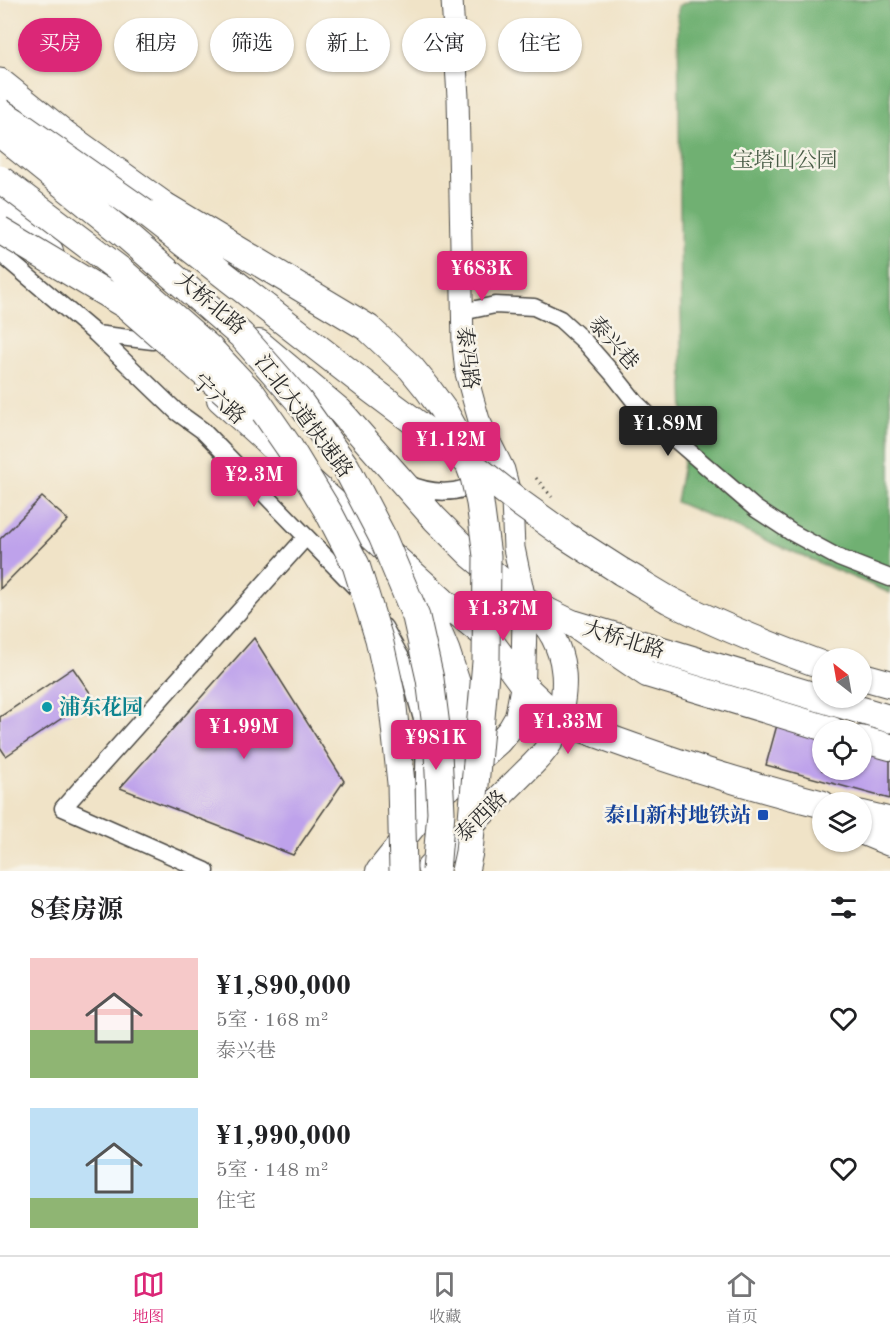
<!DOCTYPE html>
<html lang="zh">
<head>
<meta charset="utf-8">
<style>
  :root { --surface:#fff; --page:#f6f6f6; --text:#202124; --muted:#757577; --line:#e0e0e0; --accent:#db2777 }
  body { margin:0; font-family:"Old Standard TT","Noto Serif SC",serif; background:var(--page); color:var(--text); height:100vh; display:flex; flex-direction:column; font-size:22px; white-space:nowrap }
  * { box-sizing:border-box; margin:0 }
  p { font-size:20px; color:var(--muted) }
  .icon { flex:none; width:33px; height:33px; fill:none; stroke:currentColor; stroke-width:2; stroke-linecap:round; stroke-linejoin:round }
  .map { position:relative; height:871px; overflow:hidden }
  .panel { display:flex; flex-direction:column; background:var(--surface); flex:1 }
  .panel>* { flex:none }
  .hud { position:absolute; left:18px; top:18px; width:855px; height:54px; display:flex; gap:12px }
  .needle { width:39px; rotate:329deg }
  .tools { position:absolute; left:812px; top:648px; display:grid; gap:12px }
  .tools a { display:grid; place-items:center; width:60px; height:60px; border-radius:50%; background:var(--surface); box-shadow:0 2px 4px #0004; font-size:30px }
  .price { position:absolute; translate:-50% -51px; padding:0 14px; border-radius:6px; background:var(--accent); color:#fff; font-size:20px; line-height:39px; filter:drop-shadow(0 2px 3px #0008) }
  .price::after { content:''; position:absolute; left:50%; top:36px; width:18px; height:14px; margin-left:-9px; background:inherit; clip-path:polygon(0 0,100% 0,50% 100%) }
  .price.current { background:#222; color:#fff }
  ul { padding:0; list-style:none }
  li { display:flex; align-items:center; gap:18px; height:150px; padding:0 30px }
  li span { display:grid; place-items:center; flex:none; width:168px; height:120px; border-radius:0px; color:#555 }
  li>.icon { margin-inline-start:auto }
  span .icon { width:72px; height:72px; fill:#fffc; stroke-width:1 }
  li b { font-size:26px }
  h2 { display:flex; justify-content:space-between; align-items:center; height:72px; padding:0 30px; font-size:26px }
  .tag { padding:0 21px; border-radius:27px; background:var(--surface); box-shadow:0 2px 4px #0004; font-size:21px; line-height:54px }
  .tag.current { background:var(--accent); color:#fff }
  .menu { display:flex; justify-content:space-around; align-items:center; height:84px; border-top:2px solid var(--line); background:var(--surface); font-size:16px; color:var(--muted) }
  .menu a { display:grid; justify-items:center; gap:3px }
  .menu .current { color:var(--accent) }
  .map>svg:first-child { display:block }
  .forest { fill:#6fb072; stroke:#4d6e4e; stroke-width:1.5 }
  .building { fill:#bea2eb }
  .lines { fill:none; stroke-linecap:round; stroke-linejoin:round }
  .minor-casing { stroke:#494742; stroke-width:19 }
  .tertiary-casing { stroke:#494742; stroke-width:23 }
  .secondary-casing { stroke:#494742; stroke-width:26 }
  .primary-casing { stroke:#494742; stroke-width:28 }
  .trunk-casing { stroke:#494742; stroke-width:29 }
  .path { stroke:#494742; stroke-width:3; stroke-dasharray:1.5 4.5; stroke-linecap:butt }
  .minor { stroke:#fff; stroke-width:16 }
  .tertiary { stroke:#fff; stroke-width:21 }
  .secondary { stroke:#fff; stroke-width:24 }
  .primary { stroke:#fff; stroke-width:26 }
  .trunk { stroke:#fff; stroke-width:27 }
  .trunk-bridge-casing { stroke:#494742; stroke-width:29; stroke-linecap:butt }
  .trunk-bridge { stroke:#fff; stroke-width:27 }
  .culture-dot { fill:#0f9aa8; stroke:#f7f3e8; stroke-width:2 }
  .transit-dot { fill:#1a4fb4; stroke:#f7f3e8; stroke-width:2 }
  .labels { text-anchor:middle; stroke-width:5; stroke-linejoin:round; paint-order:stroke }
  .park-label { font-size:21px; fill:#485b46; stroke:#f7f3e8 }
  .street-label { font-size:21px; fill:#2b2b2b; stroke:#f7f3e8 }
  .culture-label { font-size:21px; font-weight:bold; fill:#0d838f; stroke:#f7f3e8; text-anchor:start }
  .transit-label { font-size:21px; font-weight:bold; fill:#164399; stroke:#f7f3e8; text-anchor:end }
</style>
</head>
<body>
<div class="map">
<svg width="890" height="871" viewBox="0 0 890 871">
  <rect width="100%" height="100%" fill="#f7f3e8"/>
  <filter id="ink" filterUnits="userSpaceOnUse"><feTurbulence type="fractalNoise" baseFrequency=".0167" numOctaves="2"/><feDisplacementMap in="SourceGraphic" scale="12" xChannelSelector="R" yChannelSelector="G"/><feConvolveMatrix kernelMatrix="1 2 1 2 8 2 1 2 1" color-interpolation-filters="sRGB"/></filter>
  <filter id="wash" filterUnits="userSpaceOnUse"><feTurbulence type="fractalNoise" baseFrequency=".008" numOctaves="4" result="noise"/><feDisplacementMap in="SourceGraphic" scale="24" xChannelSelector="R" yChannelSelector="G"/><feGaussianBlur stdDeviation="1.35" result="paint"/><feColorMatrix in="noise" values="0 0 0 0 0 0 0 0 0 0 0 0 0 0 0 0 0 1.4 0 .05"/><feComposite in="paint" operator="in"/></filter>
  <g filter="url(#wash)">
    <rect width="100%" height="100%" fill="#f0e3c7"/>
    <path class="forest" d="M 692,0 L 890,0 L 890,593 L 676,502 L 685,453 L 681,313 L 678,6 Z"/>
    <g id="blocks">
      <path class="building" d="M 42,497 L 68,520 L 0,589 L 0,539 Z
        M 254,638 L 344,781 L 293,855 L 120,788 Z
        M 73,668 L 93,697 L 6,756 L 0,747 L 0,717 Z
        M 780,714 L 822,730 L 822,770 L 861,770 L 861,735 L 890,743 L 890,799 L 766,765 Z"/>
    </g>
  </g>
  <g filter="url(#ink)">
    <use href="#blocks" fill-opacity="0" stroke="#494742" stroke-width="1.5"/>
    <g class="lines">
      <g class="minor-casing">
        <path id="minor" d="M 0,253 L 96,334 L 177,412 L 202,430 L 361,593
          M 462,312 L 495,305 L 534,307 L 560,319 L 585,342 L 613,374 L 636,403 L 663,429 L 756,509 L 791,532 L 839,558 L 890,578
          M 96,334 L 153,341
          M 406,483 C 430,494 459,496 481,480
          M 384,627 L 409,672 L 425,730 L 423,815
          M 206,871 L 63,808 L 306,537"/>
      </g>
      <g class="tertiary-casing">
        <path id="tertiary" d="M 452,0 L 458,97 L 463,344 L 466,373 L 473,399 L 479,420 L 504,470 L 512,501 L 514,548 L 525,600"/>
      </g>
      <g class="secondary-casing">
        <path id="secondary" d="M 429,867 L 533,764 C 541,756 548,748 553,738 C 561,722 566,686 563,669 C 562,658 558,647 553,637 C 546,624 535,612 525,600
          M 378,871 L 423,815 L 451,785 L 499,742 L 510,729 L 517,717 L 523,685 L 525,600"/>
      </g>
      <g class="primary-casing">
        <path id="primary" d="M 0,208 L 50,251
          M 259,343 L 340,411 L 435,519 L 472,556 L 525,600 L 574,624 L 647,674 L 832,730
          M 220,399 L 443,601 L 488,638 L 523,685 L 560,720
          M 861,739 L 890,747
          M 861,831 L 890,843"/>
      </g>
      <g class="trunk-casing">
        <path id="trunk" d="M 0,82 L 66,135 L 165,206
          M 622,572 C 638,581 653,591 669,600 C 719,626 770,646 822,665
          M 411,584 L 434,622 L 446,651 L 458,688 L 457,724 L 451,785
          M 574,624 L 890,719
          M 861,676 L 890,684
          M 560,720 C 646,753 732,782 822,804
          M 861,814 L 890,821"/>
      </g>
      <path class="path" d="M 536,478 L 552,497"/>
      <use href="#minor" class="minor"/>
      <use href="#tertiary" class="tertiary"/>
      <use href="#secondary" class="secondary"/>
      <use href="#primary" class="primary"/>
      <use href="#trunk" class="trunk"/>
      <g class="trunk-bridge-casing">
        <path id="trunk-bridge" d="M 0,112 L 14,121 L 145,213 L 372,390 L 471,464 L 520,503 L 566,536 L 622,572
          M 3,136 L 123,233 L 241,335 L 299,401 L 346,467 L 382,536 L 416,617 L 430,679 L 437,734 L 441,812 L 436,871
          M 0,179 L 120,270 L 210,349 L 253,395 L 289,447 L 329,513 L 356,565 L 379,639 L 392,698 L 401,783 L 403,871
          M 165,206 L 368,328 L 411,368 L 428,389 L 444,411 L 459,438 L 474,477 L 480,503 L 487,556 L 486,662 L 469,852 L 465,871
          M 0,230 L 127,306 L 245,409"/>
      </g>
      <use href="#trunk-bridge" class="trunk-bridge"/>
    </g>
  </g>
  <circle class="culture-dot" cx="47" cy="707" r="6"/>
  <rect class="transit-dot" x="757" y="809" width="12" height="12" rx="3"/>
  <g class="labels">
    <g class="park-label">
      <text x="785" y="167">宝塔山公园</text>
    </g>
    <g class="street-label">
      <text transform="translate(211 303) rotate(40)" y="7">大桥北路</text>
      <text transform="translate(614 343) rotate(48)" y="7">泰兴巷</text>
      <text transform="translate(468 358) rotate(83)" y="7">泰冯路</text>
      <text transform="translate(219 399) rotate(42)" y="7">宁六路</text>
      <text transform="translate(304 416) rotate(53)" y="7">江北大道快速路</text>
      <text transform="translate(624 639) rotate(17)" y="7">大桥北路</text>
      <text transform="translate(481 816) rotate(-45)" y="7">泰西路</text>
    </g>
    <g class="culture-label">
      <text x="59" y="714">浦东花园</text>
    </g>
    <g class="transit-label">
      <text x="751" y="822">泰山新村地铁站</text>
    </g>
  </g>
</svg>
<div class="tools">
<a><svg class="needle" viewBox="-14 -14 28 28"><path d="M0-13l5 13h-10z" fill="#e53935"/><path d="M0 13l5-13h-10z" fill="#757577"/></svg></a>
<a><svg class="icon" aria-label="locate" viewBox="0 0 24 24"><circle cx="12" cy="12" r="6"/><path d="M12 2v4M12 18v4M2 12h4M18 12h4"/></svg></a>
<a><svg class="icon" aria-label="layers" viewBox="0 0 24 24"><path d="M12 4l9 5-9 5-9-5zM3 14l9 5 9-5"/></svg></a>
</div>
<b class="price" style="left:482px;top:302px">¥683K</b>
<b class="price current" style="left:668px;top:457px">¥1.89M</b>
<b class="price" style="left:451px;top:473px">¥1.12M</b>
<b class="price" style="left:254px;top:508px">¥2.3M</b>
<b class="price" style="left:503px;top:642px">¥1.37M</b>
<b class="price" style="left:568px;top:755px">¥1.33M</b>
<b class="price" style="left:244px;top:760px">¥1.99M</b>
<b class="price" style="left:436px;top:771px">¥981K</b>
<div class="hud">
<a class="tag current">买房</a>
<a class="tag">租房</a>
<a class="tag">筛选</a>
<a class="tag">新上</a>
<a class="tag">公寓</a>
<a class="tag">住宅</a>
</div>
</div>
<section class="panel">
<h2>8套房源<svg class="icon" aria-label="filters" viewBox="0 0 24 24"><path d="M4 7h16M4 17h16"/><circle cx="9" cy="7" r="2"/><circle cx="15" cy="17" r="2"/></svg></h2>
<ul>
<li><span style="background:linear-gradient(#f6c9c9 60%,#8fb573 0)"><svg class="icon" aria-label="home" viewBox="0 0 24 24"><path d="M3 11l9-7 9 7M6 9v11h12V9"/></svg></span><div><b>¥1,890,000</b><p>5室 · 168 m²</p><p>泰兴巷</p></div><svg class="icon" aria-label="heart" viewBox="0 0 24 24"><path d="M12 20l-8-8c-3-5 5-10 8-4 3-6 11-1 8 4z"/></svg></li>
<li><span style="background:linear-gradient(#bfe0f5 75%,#8fb573 0)"><svg class="icon" aria-label="home" viewBox="0 0 24 24"><path d="M3 11l9-7 9 7M6 9v11h12V9"/></svg></span><div><b>¥1,990,000</b><p>5室 · 148 m²</p><p>住宅</p></div><svg class="icon" aria-label="heart" viewBox="0 0 24 24"><path d="M12 20l-8-8c-3-5 5-10 8-4 3-6 11-1 8 4z"/></svg></li>
</ul>
</section>
<nav class="menu">
<a class="current"><svg class="icon" aria-label="map" viewBox="0 0 24 24"><path d="M3 6l6-2 6 2 6-2v14l-6 2-6-2-6 2zM9 4v14M15 6v14"/></svg>地图</a>
<a><svg class="icon" aria-label="saved" viewBox="0 0 24 24"><path d="M7 4h10v16l-5-4-5 4z"/></svg>收藏</a>
<a><svg class="icon" aria-label="home" viewBox="0 0 24 24"><path d="M3 11l9-7 9 7M6 9v11h12V9"/></svg>首页</a>
</nav>
</body>
</html>
